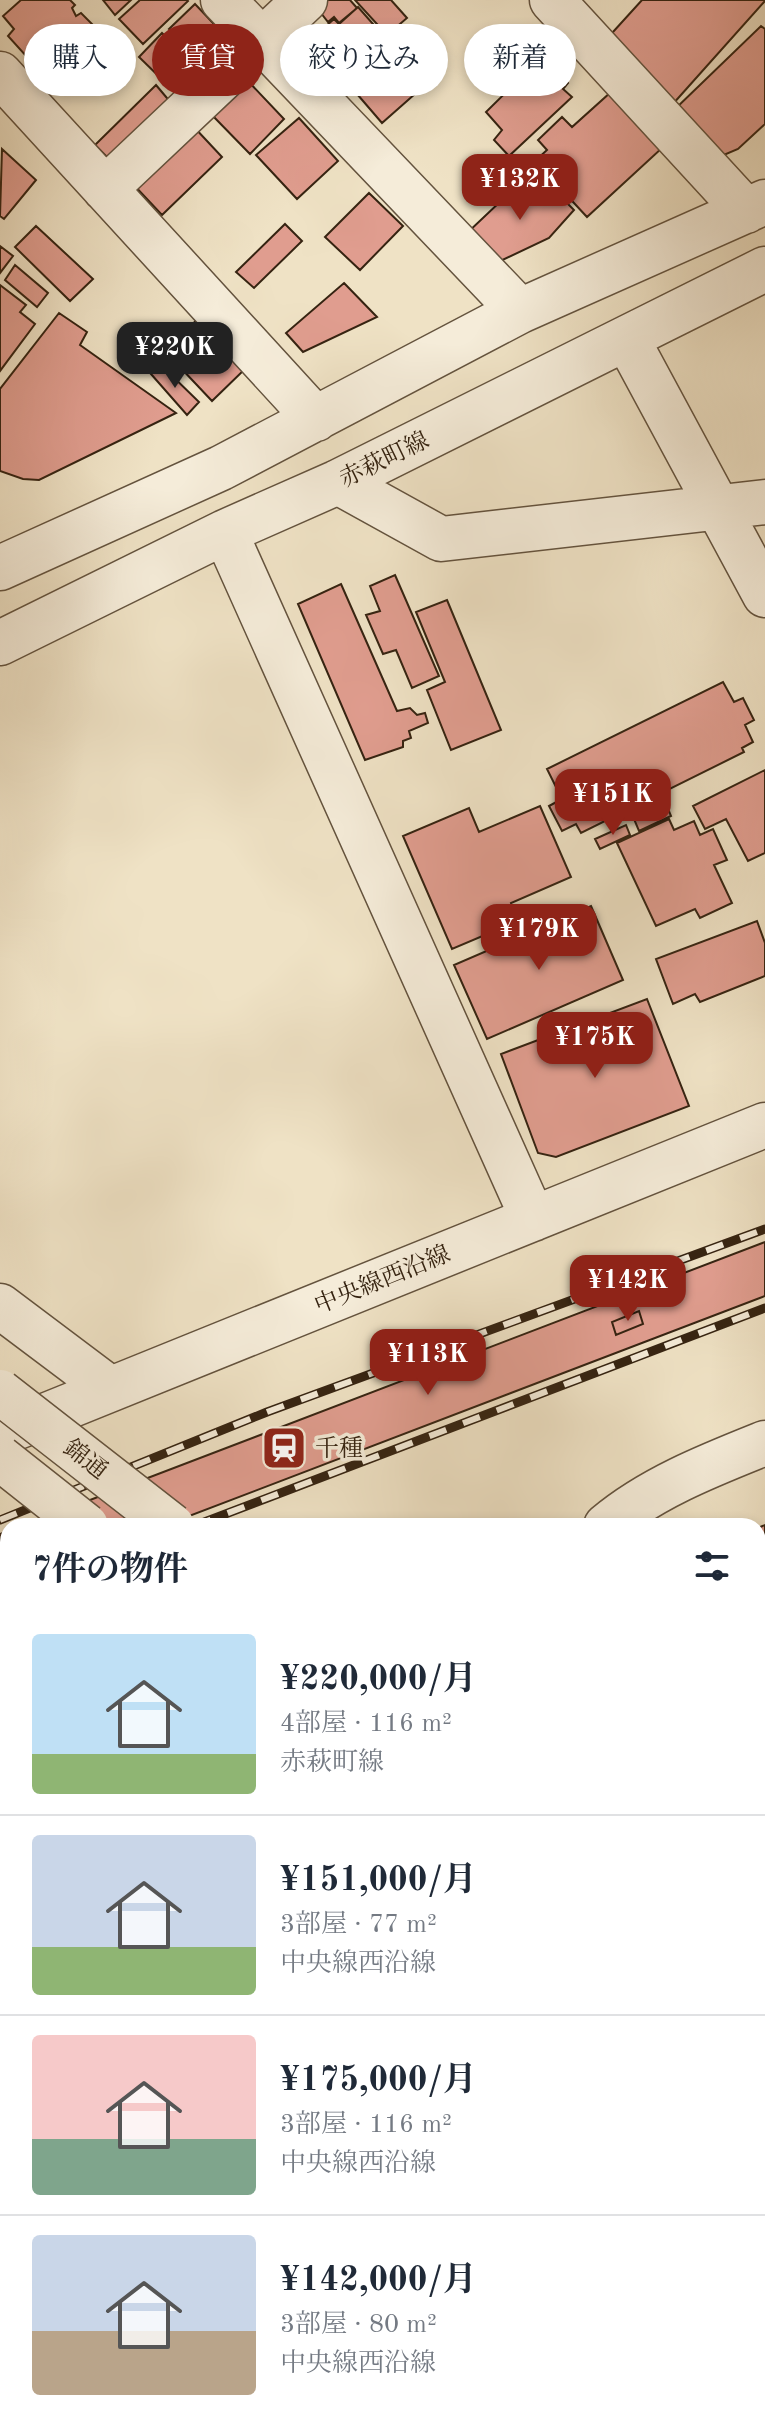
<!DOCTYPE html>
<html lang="ja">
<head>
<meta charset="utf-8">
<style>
  :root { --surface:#fff; --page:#f2f2f3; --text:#1f2937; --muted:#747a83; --line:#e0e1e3; --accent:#8f2418 }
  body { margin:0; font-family:"Old Standard TT","Noto Serif JP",serif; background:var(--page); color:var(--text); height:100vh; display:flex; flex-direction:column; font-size:30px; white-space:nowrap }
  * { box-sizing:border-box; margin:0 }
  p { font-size:26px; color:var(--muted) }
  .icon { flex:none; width:44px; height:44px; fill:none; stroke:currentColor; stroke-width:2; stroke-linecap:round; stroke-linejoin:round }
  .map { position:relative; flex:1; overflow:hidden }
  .details { position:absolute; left:0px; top:1518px; width:766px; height:914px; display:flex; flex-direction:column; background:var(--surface); border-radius:24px 24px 0 0; box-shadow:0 4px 12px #0003 }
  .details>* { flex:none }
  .guide { position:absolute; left:24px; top:24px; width:718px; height:72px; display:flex; gap:16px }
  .price { position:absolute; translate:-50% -68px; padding:0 18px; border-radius:16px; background:var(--accent); color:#fff; font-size:26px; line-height:52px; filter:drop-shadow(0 2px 4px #0008) }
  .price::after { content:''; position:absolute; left:50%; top:48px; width:24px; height:18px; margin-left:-12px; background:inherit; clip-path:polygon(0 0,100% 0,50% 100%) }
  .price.on { background:#222; color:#fff }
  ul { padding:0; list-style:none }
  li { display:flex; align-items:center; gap:24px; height:200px; padding:0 32px }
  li+li { border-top:2px solid var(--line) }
  li span { display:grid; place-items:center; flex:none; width:224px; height:160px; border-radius:8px; color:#555 }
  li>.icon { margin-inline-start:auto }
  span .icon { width:96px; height:96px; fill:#fffc; stroke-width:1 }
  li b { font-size:34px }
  h2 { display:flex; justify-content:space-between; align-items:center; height:96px; padding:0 32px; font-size:34px }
  .pill { padding:0 28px; border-radius:36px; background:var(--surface); box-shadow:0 4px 12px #0003; font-size:28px; line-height:72px }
  .pill.on { background:var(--accent); color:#fff }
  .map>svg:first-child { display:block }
  .green { fill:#b6c497; stroke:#767454; stroke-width:2 }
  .building { fill:#e09d8f; stroke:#352311; stroke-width:2 }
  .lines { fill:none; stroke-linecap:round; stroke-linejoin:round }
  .minor-casing { stroke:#64533e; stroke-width:47 }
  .major-casing { stroke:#352311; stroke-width:47 }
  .minor { stroke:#f5ecd9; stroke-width:44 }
  .major { stroke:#e8c182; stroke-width:44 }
  .rail-casing { stroke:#352311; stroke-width:9 }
  .rail { stroke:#f5ecd9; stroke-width:6; stroke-dasharray:18; stroke-linecap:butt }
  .minor-bridge-casing { stroke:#64533e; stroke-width:47; stroke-linecap:butt }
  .minor-bridge { stroke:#f5ecd9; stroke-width:44 }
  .labels { text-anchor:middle; stroke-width:7; stroke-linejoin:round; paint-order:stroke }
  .street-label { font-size:24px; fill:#352311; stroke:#f5ecd9 }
  .poi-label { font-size:24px; fill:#352311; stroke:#f5ecd9; text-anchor:start }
</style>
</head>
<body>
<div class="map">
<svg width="765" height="2431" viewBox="0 0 765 2431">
  <rect width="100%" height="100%" fill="#efe2c5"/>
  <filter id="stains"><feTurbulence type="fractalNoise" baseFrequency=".0025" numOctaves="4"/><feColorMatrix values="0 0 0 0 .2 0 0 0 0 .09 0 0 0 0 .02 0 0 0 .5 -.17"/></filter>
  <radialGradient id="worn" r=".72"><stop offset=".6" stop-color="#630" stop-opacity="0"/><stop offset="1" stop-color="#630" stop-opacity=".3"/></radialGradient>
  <path class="green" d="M 765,2197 L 765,2431 L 647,2431 L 644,2424 L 758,2424 L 758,2208 Z"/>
  <path class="building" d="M 21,0 L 70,0 L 75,5 L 72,8 L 76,16 L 81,13 L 100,32 L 97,36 L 107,50 L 67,86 L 53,73 L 46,78 L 8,36 L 14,29 L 3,16 Z
    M 103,0 L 131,0 L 115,15 Z
    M 140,0 L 187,0 L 188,1 L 143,44 L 119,19 Z
    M 327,0 L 350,0 L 357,8 L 339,23 L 334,17 L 328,22 L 317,8 Z
    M 355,0 L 391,0 L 407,18 L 387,35 Z
    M 642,0 L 765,0 L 765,1 L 672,105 L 603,43 Z
    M 195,4 L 230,41 L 216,55 L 210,50 L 201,57 L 169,29 Z
    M 358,7 L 388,41 L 335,89 L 294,43 L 310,29 L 316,35 L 334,19 L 339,24 Z
    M 761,26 L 765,29 L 765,124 L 738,149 L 719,157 L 674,110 Z
    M 162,33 L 201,71 L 177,94 L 139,57 Z
    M 390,51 L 424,86 L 382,123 L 351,87 Z
    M 547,52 L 564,66 L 559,72 L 568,83 L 563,89 L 572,97 L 509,156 L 494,140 L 502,130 L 486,112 Z
    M 247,80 L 284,119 L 250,154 L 210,113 Z
    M 156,85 L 172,104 L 110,160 L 95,145 Z
    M 611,92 L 662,148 L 587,217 L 535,161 L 547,150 L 538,140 L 562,117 L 572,127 Z
    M 299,118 L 338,161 L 297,199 L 256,155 Z
    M 193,126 L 222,157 L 162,215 L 131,182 Z
    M 2,149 L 36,180 L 4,219 L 0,216 Z
    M 523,180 L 539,198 L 550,186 L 574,210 L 549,238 L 494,264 L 466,234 Z
    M 369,193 L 403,226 L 360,270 L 325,237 Z
    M 285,224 L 302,241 L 254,288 L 236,272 Z
    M 36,226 L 93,279 L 70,301 L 15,247 Z
    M 0,246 L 13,256 L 0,273 Z
    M 15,265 L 48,293 L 37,307 L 5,280 Z
    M 344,283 L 377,317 L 303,352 L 286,333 Z
    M 0,285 L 26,305 L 20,312 L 35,324 L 0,371 Z
    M 59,313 L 87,332 L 80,345 L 176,413 L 39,480 L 23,479 L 0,471 L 0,389 Z
    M 198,319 L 209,330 L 171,364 L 160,354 Z
    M 213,334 L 246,368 L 212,401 L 178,365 Z
    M 161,365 L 199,402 L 187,415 L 151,374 Z
    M 395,575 L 439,676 L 412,688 L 396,650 L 383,654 L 366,615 L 380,611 L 370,586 Z
    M 341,584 L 397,711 L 410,708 L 417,715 L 425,713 L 428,723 L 409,731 L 411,738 L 403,741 L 403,747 L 365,760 L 298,604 Z
    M 447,600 L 501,730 L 451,750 L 427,690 L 445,682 L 416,612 Z
    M 723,682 L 734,702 L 743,698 L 754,720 L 745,725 L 753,742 L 742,748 L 744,752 L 581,833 L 576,824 L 562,831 L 549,806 L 562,799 L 547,769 Z
    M 765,770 L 765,853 L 748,861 L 726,819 L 705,829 L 693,806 Z
    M 666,804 L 671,816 L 639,831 L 634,819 Z
    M 540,806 L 571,877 L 511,903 L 518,921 L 452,949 L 403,836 L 469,808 L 479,832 Z
    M 669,819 L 674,830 L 694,821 L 700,835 L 713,829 L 727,860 L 714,865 L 732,903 L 700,918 L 695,909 L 656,926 L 617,843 Z
    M 626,825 L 630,835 L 600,849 L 595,839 Z
    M 591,906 L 623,980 L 487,1039 L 454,965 Z
    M 757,921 L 765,943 L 765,976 L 700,1002 L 695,994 L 673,1004 L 656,959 Z
    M 647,999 L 689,1106 L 556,1157 L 538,1153 L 501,1054 Z
    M 765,1242 L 765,1296 L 163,1526 L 22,1526 Z
    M 639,1311 L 643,1324 L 616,1335 L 612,1322 Z
    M 765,1525 L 765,1563 L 758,1565 L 758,1528 Z
    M 8,1531 L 8,1585 L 0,1588 L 0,1534 Z
    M 8,1670 L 8,1771 L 0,1774 L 0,1673 Z
    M 758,1698 L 765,1703 L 765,1871 L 758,1866 Z
    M 8,2245 L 8,2321 L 0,2317 L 0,2248 Z
    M 0,2327 L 8,2330 L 8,2369 L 0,2385 Z
    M 55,2424 L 86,2424 L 83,2431 L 52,2431 Z
    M 87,2424 L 114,2424 L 112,2431 L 84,2431 Z
    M 119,2424 L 233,2424 L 228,2431 L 114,2431 Z
    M 247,2424 L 272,2424 L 266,2431 L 242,2431 Z"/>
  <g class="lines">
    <g class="minor-casing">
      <path id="minor" d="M 223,0 L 520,311
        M 552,0 L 746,211
        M 0,74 L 316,419
        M 105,189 L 305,0
        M 627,339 L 765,595
        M 338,482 L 441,539 L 765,502
        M 225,532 L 533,1219
        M 0,568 L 221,468 L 520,311 L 765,202
        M 0,643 L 225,532 L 338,482 L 765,269
        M 0,1306 L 109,1388
        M 0,1434 L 765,1125
        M 606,1526 C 651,1488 710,1465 765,1443
        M 758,1967 L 765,1973
        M 758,2056 L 765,2061
        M 758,2168 L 765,2157
        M 602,2431 L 606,2424"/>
    </g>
    <g class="major-casing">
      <path id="major" d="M 0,2099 L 8,2105
        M 0,2172 L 8,2177
        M 397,2424 L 408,2431
        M 509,2424 L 520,2431"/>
    </g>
    <use href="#minor" class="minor"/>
    <use href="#major" class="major"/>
    <g class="rail-casing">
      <path id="rail" d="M 0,1520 L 267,1412 L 765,1229
        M 194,1526 L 765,1308
        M 0,1602 L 8,1598"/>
    </g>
    <use href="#rail" class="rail"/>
    <g class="minor-bridge-casing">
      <path id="minor-bridge" d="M 0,1392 L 172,1526
        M 0,1458 L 86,1526"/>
    </g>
    <use href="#minor-bridge" class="minor-bridge"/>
  </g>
  <defs>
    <g id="station-square" transform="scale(2.3)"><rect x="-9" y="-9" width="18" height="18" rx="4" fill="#8f2418" stroke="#f5ecd9"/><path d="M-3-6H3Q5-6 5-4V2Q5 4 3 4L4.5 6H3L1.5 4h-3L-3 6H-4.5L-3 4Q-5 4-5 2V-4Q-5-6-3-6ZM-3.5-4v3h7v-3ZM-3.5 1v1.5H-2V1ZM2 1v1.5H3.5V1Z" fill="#fff"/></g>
  </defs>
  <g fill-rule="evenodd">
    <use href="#station-square" x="284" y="1448"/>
  </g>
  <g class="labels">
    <g class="street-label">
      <text transform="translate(384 459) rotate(-26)" y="8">赤萩町線</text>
      <text transform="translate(382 1279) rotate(-22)" y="8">中央線西沿線</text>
      <text transform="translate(86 1459) rotate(38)" y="8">錦通</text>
    </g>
    <g class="poi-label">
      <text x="315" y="1456">千種</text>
    </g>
  </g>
  <rect width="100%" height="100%" filter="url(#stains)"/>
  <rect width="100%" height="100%" fill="url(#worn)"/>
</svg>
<b class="price" style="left:520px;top:222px">¥132K</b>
<b class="price on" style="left:175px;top:390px">¥220K</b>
<b class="price" style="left:613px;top:837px">¥151K</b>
<b class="price" style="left:539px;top:972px">¥179K</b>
<b class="price" style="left:595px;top:1080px">¥175K</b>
<b class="price" style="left:628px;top:1323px">¥142K</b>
<b class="price" style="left:428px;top:1397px">¥113K</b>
<div class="guide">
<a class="pill">購入</a>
<a class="pill on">賃貸</a>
<a class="pill">絞り込み</a>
<a class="pill">新着</a>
</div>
<section class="details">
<h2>7件の物件<svg class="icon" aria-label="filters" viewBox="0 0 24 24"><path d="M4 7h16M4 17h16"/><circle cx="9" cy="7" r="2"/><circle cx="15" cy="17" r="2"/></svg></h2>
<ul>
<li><span style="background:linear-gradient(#bfe0f5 75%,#8fb573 0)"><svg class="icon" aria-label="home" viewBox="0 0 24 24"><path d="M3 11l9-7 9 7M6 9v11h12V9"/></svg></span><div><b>¥220,000/月</b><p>4部屋 · 116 m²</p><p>赤萩町線</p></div></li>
<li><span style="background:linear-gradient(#c9d6e8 70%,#8fb573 0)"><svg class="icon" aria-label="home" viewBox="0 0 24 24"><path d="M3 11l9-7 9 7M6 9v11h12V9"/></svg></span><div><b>¥151,000/月</b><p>3部屋 · 77 m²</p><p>中央線西沿線</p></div></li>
<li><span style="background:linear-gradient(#f6c9c9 65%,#7fa58c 0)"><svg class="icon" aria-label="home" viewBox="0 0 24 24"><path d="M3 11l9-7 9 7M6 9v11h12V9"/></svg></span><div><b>¥175,000/月</b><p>3部屋 · 116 m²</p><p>中央線西沿線</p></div></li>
<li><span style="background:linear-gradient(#c9d6e8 60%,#b9a48a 0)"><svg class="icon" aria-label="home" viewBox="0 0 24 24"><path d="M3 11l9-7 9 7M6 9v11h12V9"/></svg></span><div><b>¥142,000/月</b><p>3部屋 · 80 m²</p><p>中央線西沿線</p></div></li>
</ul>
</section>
</div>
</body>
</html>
